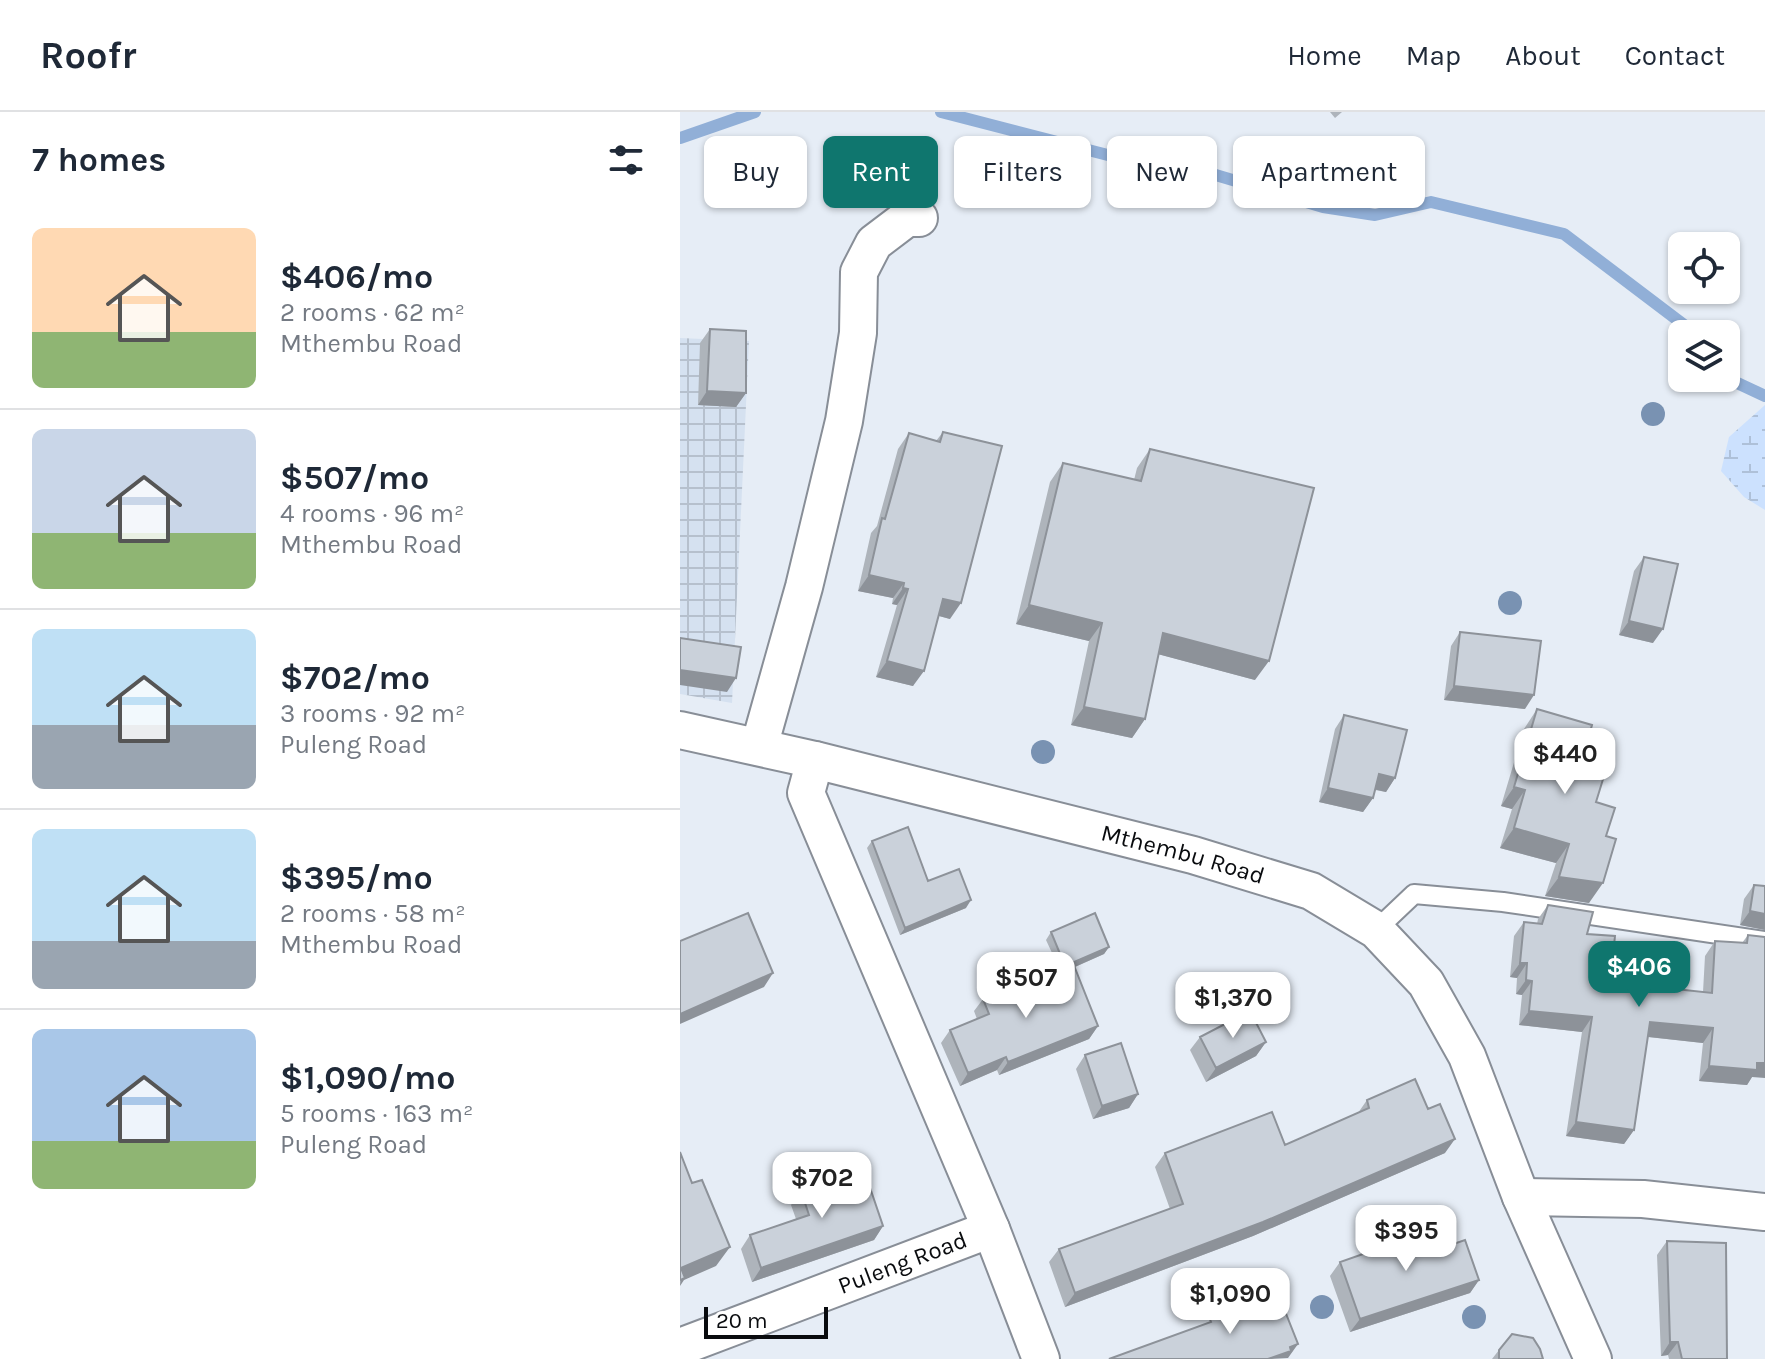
<!DOCTYPE html>
<html lang="en">
<head>
<meta charset="utf-8">
<style>
  :root { --surface:#fff; --page:#f6f6f7; --text:#1f2937; --muted:#747a83; --line:#e0e1e3; --accent:#0f766e }
  body { margin:0; font-family:Karla,sans-serif; background:var(--page); color:var(--text); height:100vh; display:flex; flex-direction:column; font-size:30px; white-space:nowrap }
  * { box-sizing:border-box; margin:0 }
  p { font-size:26px; color:var(--muted) }
  .icon { flex:none; width:44px; height:44px; fill:none; stroke:currentColor; stroke-width:2; stroke-linecap:round; stroke-linejoin:round }
  .map { position:relative; flex:1; overflow:hidden }
  .panel { display:flex; flex-direction:column; background:var(--surface); width:680px }
  .panel>* { flex:none }
  .top-card { position:absolute; left:24px; top:24px; width:760px; height:72px; display:flex; gap:16px }
  .tools { position:absolute; left:988px; top:120px; display:grid; gap:16px }
  .tools a { display:grid; place-items:center; width:72px; height:72px; border-radius:12px; background:var(--surface); box-shadow:0 2px 6px #0004; font-size:40px }
  .scale { position:absolute; left:24px; bottom:20px; width:124px; box-sizing:border-box; padding-left:8px; border:4px solid #090b0e; border-top:0; font-size:22px; line-height:28px; white-space:nowrap; color:#090b0e; -webkit-text-stroke:6px #fff; paint-order:stroke }
  .price { position:absolute; translate:-50% -68px; padding:0 18px; border-radius:16px; background:#fff; color:#222; font-size:26px; line-height:52px; filter:drop-shadow(0 2px 4px #0008) }
  .price::after { content:''; position:absolute; left:50%; top:48px; width:24px; height:18px; margin-left:-12px; background:inherit; clip-path:polygon(0 0,100% 0,50% 100%) }
  .price.current { background:var(--accent); color:#fff }
  ul { padding:0; list-style:none }
  li { display:flex; align-items:center; gap:24px; height:200px; padding:0 32px }
  li+li { border-top:2px solid var(--line) }
  li span { display:grid; place-items:center; flex:none; width:224px; height:160px; border-radius:12px; color:#555 }
  li>.icon { margin-inline-start:auto }
  span .icon { width:96px; height:96px; fill:#fffc; stroke-width:1 }
  li b { font-size:34px }
  h2 { display:flex; justify-content:space-between; align-items:center; height:96px; padding:0 32px; font-size:34px }
  .chip { padding:0 28px; border-radius:12px; background:var(--surface); box-shadow:0 2px 6px #0004; font-size:28px; line-height:72px }
  .chip.current { background:var(--accent); color:#fff }
  header { display:flex; align-items:center; gap:48px; box-sizing:border-box; height:112px; padding:0 40px; background:var(--surface); border-bottom:2px solid var(--line) }
  header strong { font-size:38px }
  nav { display:flex; gap:44px; margin-inline-start:auto; font-size:28px }
  main { display:flex; flex:1; min-height:0 }
  .map>svg:first-child { display:block }
  .industrial { fill:url(#industrial-grid) }
  .wetland { fill:url(#wetland-marsh) }
  .lines { fill:none; stroke-linecap:round; stroke-linejoin:round }
  .stream { stroke:#91afd7; stroke-width:12 }
  .service-casing { stroke:#888e97; stroke-width:22 }
  .minor-casing { stroke:#888e97; stroke-width:40 }
  .service { stroke:#fff; stroke-width:18 }
  .minor { stroke:#fff; stroke-width:36 }
  .tree { fill:#7992b2 }
  .wall { fill:#aeb4bb }
  .shaded-wall { fill:#8d9299 }
  .building { fill:#cad1da; stroke:#8d9299; stroke-width:2 }
  .labels { text-anchor:middle; stroke-width:6; stroke-linejoin:round; paint-order:stroke }
  .street-label { font-size:24px; fill:#090b0e; stroke:#fff }
</style>
</head>
<body>
<header>
<strong>Roofr</strong>
<nav><a>Home</a><a>Map</a><a>About</a><a>Contact</a></nav>
</header>
<main>
<section class="panel">
<h2>7 homes<svg class="icon" aria-label="filters" viewBox="0 0 24 24"><path d="M4 7h16M4 17h16"/><circle cx="9" cy="7" r="2"/><circle cx="15" cy="17" r="2"/></svg></h2>
<ul>
<li><span style="background:linear-gradient(#ffd9b3 65%,#8fb573 0)"><svg class="icon" aria-label="home" viewBox="0 0 24 24"><path d="M3 11l9-7 9 7M6 9v11h12V9"/></svg></span><div><b>$406/mo</b><p>2 rooms · 62 m²</p><p>Mthembu Road</p></div></li>
<li><span style="background:linear-gradient(#c9d6e8 65%,#8fb573 0)"><svg class="icon" aria-label="home" viewBox="0 0 24 24"><path d="M3 11l9-7 9 7M6 9v11h12V9"/></svg></span><div><b>$507/mo</b><p>4 rooms · 96 m²</p><p>Mthembu Road</p></div></li>
<li><span style="background:linear-gradient(#bfe0f5 60%,#9aa5b1 0)"><svg class="icon" aria-label="home" viewBox="0 0 24 24"><path d="M3 11l9-7 9 7M6 9v11h12V9"/></svg></span><div><b>$702/mo</b><p>3 rooms · 92 m²</p><p>Puleng Road</p></div></li>
<li><span style="background:linear-gradient(#bfe0f5 70%,#9aa5b1 0)"><svg class="icon" aria-label="home" viewBox="0 0 24 24"><path d="M3 11l9-7 9 7M6 9v11h12V9"/></svg></span><div><b>$395/mo</b><p>2 rooms · 58 m²</p><p>Mthembu Road</p></div></li>
<li><span style="background:linear-gradient(#a9c7e8 70%,#8fb573 0)"><svg class="icon" aria-label="home" viewBox="0 0 24 24"><path d="M3 11l9-7 9 7M6 9v11h12V9"/></svg></span><div><b>$1,090/mo</b><p>5 rooms · 163 m²</p><p>Puleng Road</p></div></li>
</ul>
</section>
<div class="map">
<svg width="1085" height="1247" viewBox="0 0 1085 1247">
  <defs>
    <pattern id="industrial-grid" width="8" height="8" patternUnits="userSpaceOnUse" patternTransform="scale(2)"><rect width="8" height="8" fill="#d5e1f0"/><path d="M0 4h8M4 0v8" fill="none" stroke="#b6c0cd"/></pattern>
    <pattern id="wetland-marsh" width="20" height="14" patternUnits="userSpaceOnUse" patternTransform="scale(2)"><rect width="20" height="14" fill="#cce1fe"/><path d="M1 5h8M5 5V1M11 12h8M15 12V8" fill="none" stroke="#aec0d8"/></pattern>
  </defs>
  <rect width="100%" height="100%" fill="#e6edf6"/>
  <path class="industrial" d="M 0,226 L 69,229 L 52,591 L 0,582 Z"/>
  <path class="wetland" d="M 1085,293 L 1085,398 L 1064,385 L 1041,359 L 1049,325 Z"/>
  <g class="lines">
    <path class="stream" d="M 261,0 L 451,49 L 529,61 L 643,95 L 695,103 L 751,90 L 884,122 L 1016,222
      M 0,26 L 75,0
      M 1046,259 L 1053,269 L 1085,284"/>
    <g class="service-casing">
      <path id="service" d="M 696,818 L 734,782 L 823,790 L 1085,829"/>
    </g>
    <g class="minor-casing">
      <g id="minor">
        <path id="s1" d="M 0,618 L 135,648 L 513,743 L 631,779 L 696,818 L 746,871 L 787,944 L 841,1085 L 913,1247"/>
        <path d="M 79,635 L 124,475 L 164,309 L 178,221 L 179,160 L 194,131 L 227,106 L 239,106"/>
        <path d="M 135,648 L 126,681 L 311,1117 L 361,1247"/>
        <path d="M 841,1085 L 963,1087 L 1085,1100"/>
        <path id="s2" d="M 0,1235 L 311,1117"/>
      </g>
    </g>
    <use href="#service" class="service"/>
    <use href="#minor" class="minor"/>
  </g>
  <g class="tree">
    <circle cx="973" cy="302" r="12"/>
    <circle cx="830" cy="491" r="12"/>
    <circle cx="363" cy="640" r="12"/>
    <circle cx="642" cy="1195" r="12"/>
    <circle cx="794" cy="1205" r="12"/>
  </g>
  <path class="wall" d="M 650,0 L 662,0 L 655,6 Z
    M 30,217 L 66,281 L 56,295 L 18,293 L 20,231 Z
    M 263,320 L 270,507 L 259,504 L 233,574 L 196,565 L 217,493 L 212,492 L 213,486 L 178,479 L 191,421 L 197,414 L 218,337 L 229,321 L 256,329 Z
    M 470,337 L 575,568 L 478,542 L 465,607 L 452,626 L 391,613 L 409,529 L 336,512 L 370,370 L 383,351 L 454,368 L 457,356 Z
    M 964,445 L 973,531 L 939,523 L 954,459 Z
    M 780,520 L 845,597 L 764,588 L 771,534 Z
    M 857,597 L 900,657 L 916,690 L 926,724 L 909,791 L 865,784 L 876,751 L 820,736 L 832,697 L 821,694 L 844,617 Z
    M 664,603 L 715,666 L 706,680 L 695,678 L 693,686 L 683,700 L 639,690 L 655,617 Z
    M 192,729 L 248,769 L 286,796 L 220,823 L 187,736 Z
    M 1074,773 L 1085,818 L 1060,813 L 1064,787 Z
    M 868,793 L 907,822 L 930,870 L 1023,880 L 1025,844 L 1035,829 L 1062,831 L 1068,823 L 1072,965 L 1067,973 L 1019,969 L 1023,931 L 968,925 L 954,1018 L 944,1032 L 886,1024 L 902,920 L 839,913 L 842,883 L 836,882 L 837,866 L 830,865 L 834,824 L 844,810 L 857,812 L 858,807 Z
    M 371,820 L 429,835 L 424,842 L 395,855 L 418,914 L 409,927 L 319,963 L 317,958 L 280,974 L 261,931 L 270,918 L 297,907 L 294,899 L 303,887 L 379,856 L 366,828 Z
    M 520,925 L 586,930 L 576,944 L 526,970 L 510,938 Z
    M 405,943 L 458,982 L 449,996 L 413,1007 L 396,957 Z
    M 687,988 L 765,1041 L 573,1124 L 385,1195 L 369,1150 L 379,1137 L 490,1097 L 475,1055 L 485,1041 L 605,1033 L 678,1001 Z
    M 121,1079 L 203,1114 L 194,1128 L 72,1170 L 61,1137 L 70,1123 L 116,1107 L 111,1093 Z
    M 701,1128 L 747,1141 L 799,1168 L 790,1181 L 670,1220 L 650,1164 L 660,1150 L 694,1138 Z
    M 987,1129 L 1047,1247 L 989,1247 L 988,1243 L 981,1244 L 977,1143 Z
    M 819,1238 L 863,1247 L 812,1247 Z"/>
  <path class="shaded-wall" d="M 27,279 L 66,281 L 56,295 L 18,293 Z
    M 189,463 L 224,471 L 213,486 L 178,479 Z
    M 223,476 L 228,477 L 217,493 L 212,492 Z
    M 263,487 L 281,491 L 270,507 L 252,502 Z
    M 349,493 L 422,511 L 409,529 L 336,512 Z
    M 949,509 L 983,517 L 973,531 L 939,523 Z
    M 483,521 L 589,549 L 575,568 L 470,540 Z
    M 207,549 L 244,559 L 233,574 L 196,565 Z
    M 0,558 L 56,566 L 47,580 L 0,573 Z
    M 774,574 L 854,583 L 845,597 L 764,588 Z
    M 404,595 L 465,607 L 452,626 L 391,613 Z
    M 699,662 L 715,666 L 706,680 L 689,676 Z
    M 834,675 L 845,678 L 832,697 L 821,694 Z
    M 648,676 L 693,686 L 683,700 L 639,690 Z
    M 834,716 L 889,732 L 876,751 L 820,736 Z
    M 879,765 L 923,771 L 909,791 L 865,784 Z
    M 291,788 L 286,796 L 220,823 L 225,816 Z
    M 1070,799 L 1085,802 L 1085,818 L 1060,813 Z
    M 429,835 L 424,842 L 381,861 L 386,854 Z
    M 840,851 L 847,851 L 837,866 L 830,865 Z
    M 93,861 L 84,875 L 0,912 L 0,902 Z
    M 846,868 L 852,869 L 842,883 L 836,882 Z
    M 849,899 L 912,905 L 902,920 L 839,913 Z
    M 970,910 L 1033,916 L 1023,931 L 960,924 Z
    M 418,914 L 409,927 L 319,963 L 328,950 Z
    M 586,930 L 576,944 L 526,970 L 536,956 Z
    M 326,945 L 317,958 L 280,974 L 288,961 Z
    M 1077,951 L 1085,951 L 1085,966 L 1072,965 L 1067,973 L 1019,969 L 1029,954 Z
    M 458,982 L 449,996 L 413,1007 L 422,994 Z
    M 896,1010 L 954,1018 L 944,1032 L 886,1024 Z
    M 775,1027 L 765,1041 L 573,1124 L 385,1195 L 395,1181 Z
    M 203,1114 L 194,1128 L 72,1170 L 81,1156 Z
    M 50,1135 L 36,1154 L 4,1168 L 0,1174 L 1,1156 Z
    M 799,1168 L 790,1181 L 670,1220 L 680,1207 Z
    M 990,1230 L 998,1230 L 988,1243 L 981,1244 Z
    M 618,1232 L 608,1246 L 588,1247 L 610,1235 Z"/>
  <path class="building" d="M 30,217 L 66,219 L 66,281 L 27,279 Z
    M 263,320 L 322,334 L 281,491 L 263,487 L 244,559 L 207,549 L 228,477 L 223,476 L 224,471 L 189,463 L 202,406 L 205,407 L 229,321 L 260,330 Z
    M 470,337 L 634,376 L 589,549 L 483,521 L 465,607 L 404,595 L 422,511 L 349,493 L 383,351 L 461,369 Z
    M 964,445 L 998,452 L 983,517 L 949,509 Z
    M 780,520 L 861,529 L 854,583 L 774,574 Z
    M 0,526 L 61,535 L 56,566 L 0,558 Z
    M 857,597 L 912,613 L 900,657 L 924,664 L 916,690 L 935,696 L 926,724 L 936,727 L 923,771 L 879,765 L 889,732 L 834,716 L 845,678 L 834,675 Z
    M 664,603 L 727,618 L 715,666 L 699,662 L 693,686 L 648,676 Z
    M 228,715 L 248,769 L 279,757 L 291,788 L 225,816 L 192,729 Z
    M 1074,773 L 1085,774 L 1085,802 L 1070,799 Z
    M 868,793 L 913,800 L 907,822 L 935,824 L 930,870 L 1032,881 L 1035,829 L 1067,831 L 1068,823 L 1085,825 L 1085,951 L 1077,951 L 1077,958 L 1029,954 L 1033,916 L 970,910 L 954,1018 L 896,1010 L 912,905 L 849,899 L 852,869 L 846,868 L 847,851 L 840,851 L 844,810 L 862,812 Z
    M 68,801 L 93,861 L 0,902 L 0,829 Z
    M 415,801 L 429,835 L 385,854 L 371,820 Z
    M 393,851 L 418,914 L 328,950 L 326,945 L 288,961 L 270,918 L 309,902 L 303,887 Z
    M 570,899 L 586,930 L 536,956 L 520,925 Z
    M 441,931 L 458,982 L 422,994 L 405,943 Z
    M 735,967 L 748,997 L 760,992 L 775,1027 L 583,1110 L 395,1181 L 379,1137 L 503,1092 L 485,1041 L 592,1000 L 605,1033 L 689,996 L 687,988 Z
    M 0,1040 L 12,1071 L 22,1068 L 50,1135 L 1,1156 L 5,1166 L 0,1168 Z
    M 184,1058 L 203,1114 L 81,1156 L 70,1123 L 129,1103 L 121,1079 Z
    M 738,1115 L 747,1141 L 785,1128 L 799,1168 L 680,1207 L 660,1150 L 703,1135 L 701,1128 Z
    M 987,1129 L 1046,1131 L 1047,1247 L 1002,1247 L 998,1230 L 990,1230 Z
    M 597,1179 L 618,1232 L 610,1235 L 611,1239 L 588,1247 L 429,1247 L 531,1210 L 529,1205 Z
    M 832,1222 L 853,1226 L 860,1237 L 863,1247 L 819,1247 L 819,1238 Z"/>
  <g class="labels">
    <g class="street-label">
      <text dy="8" stroke="none"><textPath href="#s1" startOffset="518">Mthembu Road</textPath></text>
      <text dy="8" stroke="none"><textPath href="#s2" startOffset="238">Puleng Road</textPath></text>
    </g>
  </g>
</svg>
<div class="tools">
<a><svg class="icon" aria-label="locate" viewBox="0 0 24 24"><circle cx="12" cy="12" r="6"/><path d="M12 2v4M12 18v4M2 12h4M18 12h4"/></svg></a>
<a><svg class="icon" aria-label="layers" viewBox="0 0 24 24"><path d="M12 4l9 5-9 5-9-5zM3 14l9 5 9-5"/></svg></a>
</div>
<div class="scale">20 m</div>
<b class="price" style="left:885px;top:684px">$440</b>
<b class="price current" style="left:959px;top:897px">$406</b>
<b class="price" style="left:346px;top:908px">$507</b>
<b class="price" style="left:553px;top:928px">$1,370</b>
<b class="price" style="left:142px;top:1108px">$702</b>
<b class="price" style="left:726px;top:1161px">$395</b>
<b class="price" style="left:550px;top:1224px">$1,090</b>
<div class="top-card">
<a class="chip">Buy</a>
<a class="chip current">Rent</a>
<a class="chip">Filters</a>
<a class="chip">New</a>
<a class="chip">Apartment</a>
</div>
</div>
</main>
</body>
</html>
